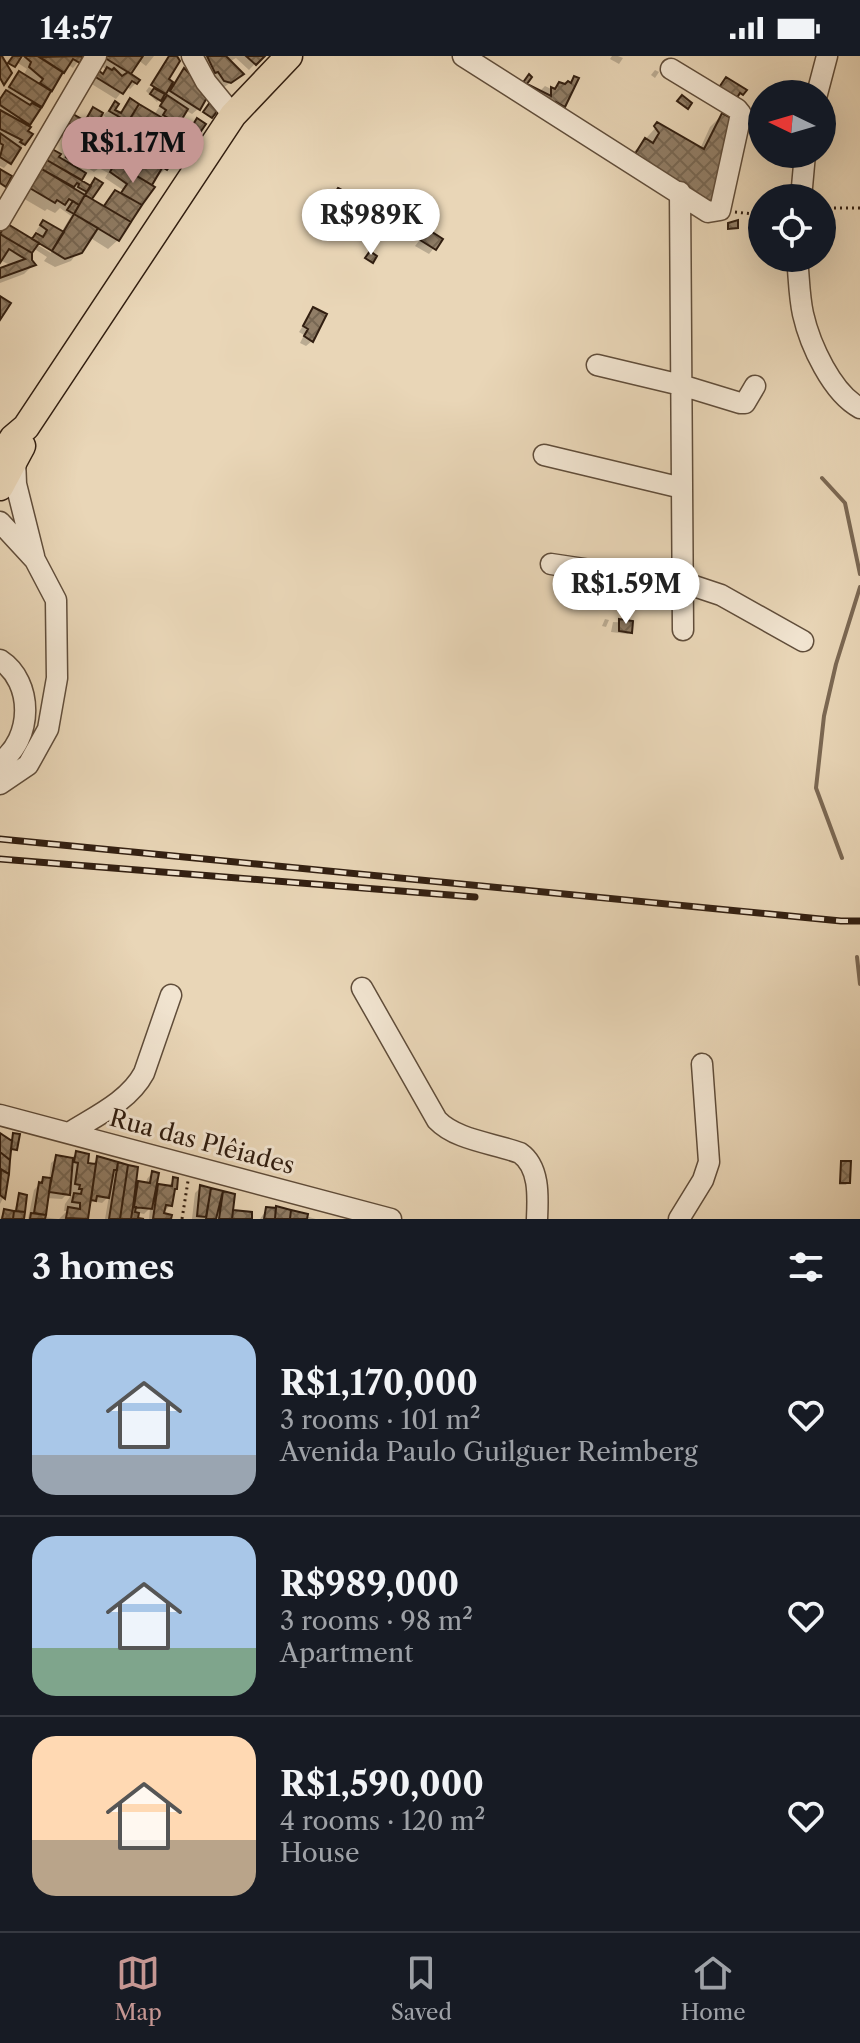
<!DOCTYPE html>
<html lang="en">
<head>
<meta charset="utf-8">
<style>
  :root { --surface:#171b24; --page:#20242c; --text:#f1f3f6; --muted:#9ea1a6; --line:#363941; --accent:#c59692 }
  body { margin:0; font-family:"Libre Caslon Text",serif; background:var(--page); color:var(--text); height:100vh; display:flex; flex-direction:column; font-size:30px; white-space:nowrap }
  * { box-sizing:border-box; margin:0 }
  p { font-size:26px; color:var(--muted) }
  .icon { flex:none; width:44px; height:44px; fill:none; stroke:currentColor; stroke-width:2; stroke-linecap:round; stroke-linejoin:round }
  .map { position:relative; height:1163px; overflow:hidden }
  .panel { display:flex; flex-direction:column; background:var(--surface); flex:1 }
  .panel>* { flex:none }
  .needle { width:52px; rotate:275deg }
  .buttons { position:absolute; left:748px; top:24px; display:grid; gap:16px }
  .buttons a { display:grid; place-items:center; width:88px; height:88px; border-radius:50%; background:var(--surface); box-shadow:0 8px 32px #0002; font-size:40px }
  .price { position:absolute; translate:-50% -68px; padding:0 18px; border-radius:28px; background:#fff; color:#222; font-size:26px; line-height:52px; filter:drop-shadow(0 2px 4px #0008) }
  .price::after { content:''; position:absolute; left:50%; top:48px; width:24px; height:18px; margin-left:-12px; background:inherit; clip-path:polygon(0 0,100% 0,50% 100%) }
  .price.active { background:var(--accent); color:#111 }
  ul { padding:0; list-style:none }
  li { display:flex; align-items:center; gap:24px; height:200px; padding:0 32px }
  li+li { border-top:2px solid var(--line) }
  li span { display:grid; place-items:center; flex:none; width:224px; height:160px; border-radius:24px; color:#555 }
  li>.icon { margin-inline-start:auto }
  span .icon { width:96px; height:96px; fill:#fffc; stroke-width:1 }
  li b { font-size:34px }
  h2 { display:flex; justify-content:space-between; align-items:center; height:96px; padding:0 32px; font-size:34px }
  .status { display:flex; justify-content:space-between; align-items:center; height:56px; padding:0 40px; background:var(--surface); direction:ltr }
  .status svg { height:22px; fill:currentColor }
  .dock { display:flex; justify-content:space-around; align-items:center; height:112px; border-top:2px solid var(--line); background:var(--surface); font-size:22px; color:var(--muted) }
  .dock a { display:grid; justify-items:center; gap:4px }
  .dock .active { color:var(--accent) }
  .map>svg:first-child { display:block }
  .shadow { fill:#0003; fill-rule:evenodd }
  .lines { fill:none; stroke-linecap:round; stroke-linejoin:round }
  .stream { stroke:#7b6853; stroke-width:4 }
  .building { fill:url(#building-cross-hatch); stroke:#321f11; stroke-width:2 }
  .minor-casing { stroke:#604d3a; stroke-width:23 }
  .major-casing { stroke:#321f11; stroke-width:29 }
  .path { stroke:#321f11; stroke-width:3; stroke-dasharray:2 4; stroke-linecap:butt }
  .minor { stroke:#f1e4d0; stroke-width:20 }
  .major { stroke:#e9d6b7; stroke-width:26 }
  .rail-casing { stroke:#321f11; stroke-width:7 }
  .rail { stroke:#f1e4d0; stroke-width:4; stroke-dasharray:12; stroke-linecap:butt }
  .labels { text-anchor:middle; stroke-width:6; stroke-linejoin:round; paint-order:stroke }
  .street-label { font-size:24px; fill:#321f11; stroke:#f1e4d0 }
</style>
</head>
<body>
<div class="status"><b>14:57</b><svg viewBox="0 0 49 12"><path d="M0 12V9h3v3zM5 12V6h3v6zM10 12V3h3v9zM15 12V0h3v12zM26 1h20v11H26zM47 4h2v5h-2z"/></svg></div>
<div class="map">
<svg width="860" height="1163" viewBox="0 0 860 1163">
  <defs>
    <pattern id="building-cross-hatch" width="8" height="8" patternUnits="userSpaceOnUse" patternTransform="scale(2)"><rect width="8" height="8" fill="#917e67"/><path d="M0 0l8 8M0 8l8-8" fill="none" stroke="#776753"/></pattern>
  </defs>
  <rect width="100%" height="100%" fill="#e9d6b7"/>
  <filter id="stains"><feTurbulence type="fractalNoise" baseFrequency=".0025" numOctaves="4"/><feColorMatrix values="0 0 0 0 .2 0 0 0 0 .09 0 0 0 0 .02 0 0 0 .5 -.17"/></filter>
  <radialGradient id="worn" r=".72"><stop offset=".6" stop-color="#630" stop-opacity="0"/><stop offset="1" stop-color="#630" stop-opacity=".3"/></radialGradient>
  <path class="shadow" d="M 25,0 L 81,2 L 73,12 L 67,8 L 26,70 L 24,88 L 4,112 L 0,110 L 0,43 L 19,18 L 23,20 L 27,13 L 18,7 Z
    M 106,0 L 154,0 L 146,10 L 138,4 L 127,18 L 136,27 L 130,33 L 126,30 L 116,43 L 90,27 L 98,17 L 102,19 L 108,14 L 101,10 Z
    M 194,0 L 262,0 L 249,14 L 236,2 L 229,6 L 235,23 L 223,32 Z
    M 612,0 L 618,0 L 623,2 L 619,8 L 610,3 Z
    M 655,14 L 659,16 L 655,22 L 651,19 Z
    M 179,20 L 198,53 L 192,58 L 185,54 L 173,71 L 188,80 L 165,113 L 156,122 L 154,121 L 149,130 L 152,131 L 118,184 L 108,193 L 89,181 L 71,205 L 55,211 L 44,205 L 47,201 L 33,192 L 29,199 L 33,209 L 24,218 L 0,227 L 0,214 L 12,210 L 0,204 L 0,176 L 6,170 L 51,197 L 51,192 L 34,182 L 38,177 L 36,175 L 38,172 L 43,166 L 61,177 L 71,160 L 60,152 L 55,157 L 47,153 L 45,155 L 21,141 L 46,103 L 56,102 L 62,105 L 69,89 L 60,80 L 67,66 L 85,67 L 93,54 L 103,59 L 110,53 L 120,59 L 130,45 L 154,59 ZM 136,51 L 139,53 L 112,98 L 92,71 L 101,58 L 123,72 ZM 79,106 L 94,116 L 99,112 L 108,117 L 105,122 L 123,134 L 120,139 L 109,142 L 103,152 L 90,144 L 100,128 L 90,132 L 79,125 L 84,118 L 74,112 Z
    M 575,22 L 564,50 L 558,55 L 538,37 L 545,30 L 553,34 L 559,28 L 568,30 Z
    M 149,31 L 162,39 L 157,46 L 146,35 Z
    M 722,59 L 723,102 L 709,145 L 633,97 L 658,69 L 700,93 L 710,71 Z
    M 338,134 L 382,181 L 373,190 L 320,158 Z
    M 427,175 L 434,192 L 429,198 L 415,190 Z
    M 313,254 L 312,285 L 306,290 L 300,287 L 304,279 L 299,276 Z
    M 605,563 L 609,564 L 606,571 L 602,570 Z
    M 613,566 L 631,567 L 630,576 L 628,578 L 611,576 Z
    M 14,1079 L 15,1093 L 9,1095 L 3,1142 L 0,1148 L 0,1081 L 11,1087 Z
    M 77,1097 L 85,1108 L 91,1109 L 98,1103 L 136,1113 L 134,1127 L 146,1128 L 147,1123 L 152,1117 L 155,1130 L 168,1131 L 174,1123 L 170,1149 L 162,1159 L 169,1163 L 149,1163 L 150,1152 L 144,1158 L 135,1156 L 136,1163 L 105,1163 L 109,1140 L 102,1147 L 93,1145 L 88,1151 L 86,1163 L 59,1163 L 67,1155 L 64,1155 L 65,1148 L 72,1138 L 68,1137 L 62,1143 L 46,1142 L 43,1161 L 58,1163 L 28,1163 L 34,1134 L 44,1123 L 49,1124 L 51,1107 L 57,1102 L 70,1103 Z
    M 842,1107 L 848,1126 L 846,1129 L 839,1129 Z
    M 201,1131 L 233,1140 L 231,1155 L 250,1163 L 192,1163 L 195,1137 Z
    M 19,1139 L 25,1140 L 22,1163 L 0,1163 L 4,1155 L 14,1156 Z
    M 277,1152 L 316,1163 L 260,1163 L 267,1153 Z"/>
  <g class="lines">
    <path class="stream" d="M 822,422 L 845,447 L 860,518
      M 842,802 L 816,732 L 824,660 L 836,608 L 860,531
      M 857,901 L 860,928"/>
  </g>
  <path class="building" d="M 0,0 L 2,0 L 12,17 L 4,29 L 0,22 Z
    M 13,0 L 22,0 L 15,11 L 8,7 Z
    M 24,0 L 38,0 L 63,16 L 52,35 L 40,27 L 43,23 L 29,11 L 31,6 Z
    M 81,0 L 83,1 L 80,7 L 73,3 L 64,17 L 39,1 Z
    M 106,0 L 143,0 L 131,18 L 105,2 Z
    M 169,0 L 177,0 L 180,5 L 169,23 L 173,26 L 166,38 L 151,29 Z
    M 207,0 L 226,0 L 244,18 L 231,27 L 224,25 L 218,16 L 215,17 Z
    M 246,0 L 265,0 L 256,9 Z
    M 107,11 L 112,14 L 114,12 L 122,20 L 128,16 L 140,24 L 137,28 L 132,25 L 123,38 L 94,20 L 98,14 L 103,18 Z
    M 184,12 L 209,38 L 200,54 L 170,35 Z
    M 19,15 L 51,35 L 42,51 L 9,31 Z
    M 529,18 L 532,21 L 527,28 L 551,40 L 551,31 L 555,33 L 559,26 L 565,28 L 568,25 L 571,27 L 574,20 L 579,22 L 565,51 L 556,46 L 555,49 L 522,28 Z
    M 726,21 L 747,34 L 743,39 L 740,37 L 735,45 L 718,33 Z
    M 154,32 L 165,38 L 161,45 L 150,38 Z
    M 6,34 L 30,49 L 32,47 L 41,52 L 30,69 L 0,49 L 0,43 Z
    M 167,39 L 188,53 L 179,68 L 163,59 L 166,54 L 160,50 Z
    M 682,39 L 692,47 L 688,53 L 677,45 Z
    M 130,42 L 139,48 L 128,66 L 109,55 L 115,45 L 119,48 L 115,54 L 121,57 Z
    M 213,42 L 218,54 L 212,62 L 203,56 Z
    M 139,48 L 191,79 L 179,97 L 128,66 Z
    M 93,51 L 103,57 L 96,71 L 85,65 Z
    M 0,54 L 31,71 L 28,75 L 33,78 L 25,89 L 20,86 L 22,84 L 0,73 Z
    M 722,57 L 733,63 L 725,103 L 711,146 L 635,98 L 645,82 L 653,87 L 659,77 L 654,70 L 657,66 L 704,93 Z
    M 73,58 L 118,84 L 112,94 L 68,67 Z
    M 197,62 L 206,68 L 199,78 L 191,72 Z
    M 128,66 L 179,97 L 167,114 L 118,84 Z
    M 68,67 L 112,94 L 107,102 L 70,80 L 72,78 L 64,73 Z
    M 0,77 L 21,92 L 11,108 L 0,101 L 3,89 L 0,87 Z
    M 74,82 L 107,102 L 102,111 L 84,101 L 79,109 L 66,101 Z
    M 118,84 L 162,112 L 152,129 L 107,102 Z
    M 52,93 L 61,98 L 59,101 L 86,117 L 82,124 L 45,103 Z
    M 45,103 L 91,130 L 87,136 L 78,131 L 79,128 L 77,127 L 74,131 L 40,112 Z
    M 115,107 L 155,131 L 142,149 L 121,137 L 127,128 L 110,116 Z
    M 40,112 L 85,139 L 79,149 L 69,143 L 65,149 L 57,144 L 55,147 L 28,131 Z
    M 0,113 L 12,120 L 6,131 L 0,127 Z
    M 95,122 L 103,127 L 92,143 L 85,139 Z
    M 338,132 L 395,163 L 384,183 L 327,149 Z
    M 115,134 L 142,149 L 131,166 L 104,150 Z
    M 85,139 L 131,166 L 119,185 L 74,158 Z
    M 73,145 L 79,149 L 74,158 L 67,154 Z
    M 74,158 L 98,172 L 82,197 L 65,203 L 52,195 Z
    M 43,164 L 64,176 L 52,195 L 32,183 L 36,177 L 43,181 L 47,174 L 40,169 Z
    M 738,164 L 738,172 L 728,173 L 728,167 Z
    M 6,167 L 39,187 L 32,197 L 0,178 Z
    M 426,172 L 443,183 L 436,194 L 420,184 Z
    M 0,178 L 32,197 L 32,204 L 36,209 L 0,222 L 0,212 L 25,203 L 9,193 L 0,207 Z
    M 370,195 L 377,200 L 373,207 L 365,202 Z
    M 0,240 L 11,247 L 0,264 Z
    M 313,251 L 327,258 L 313,286 L 304,280 L 308,273 L 303,270 Z
    M 619,563 L 633,565 L 632,577 L 619,575 Z
    M 0,1077 L 12,1085 L 10,1104 L 0,1096 Z
    M 13,1077 L 20,1078 L 17,1094 L 11,1093 Z
    M 76,1095 L 89,1098 L 88,1107 L 96,1108 L 88,1163 L 66,1162 L 68,1151 L 80,1153 L 80,1147 L 72,1146 L 74,1137 L 81,1138 L 82,1133 L 79,1133 L 80,1129 L 75,1128 L 78,1107 L 74,1106 Z
    M 0,1096 L 10,1104 L 9,1118 L 0,1113 Z
    M 56,1099 L 73,1102 L 70,1139 L 49,1136 Z
    M 97,1100 L 118,1106 L 117,1114 L 114,1114 L 109,1142 L 97,1140 L 96,1145 L 91,1144 Z
    M 841,1105 L 851,1105 L 850,1127 L 840,1127 Z
    M 118,1106 L 128,1109 L 120,1163 L 109,1163 Z
    M 128,1109 L 138,1111 L 133,1151 L 131,1163 L 120,1163 Z
    M 1,1113 L 9,1118 L 5,1143 L 0,1139 Z
    M 152,1115 L 159,1117 L 152,1153 L 134,1151 L 138,1125 L 150,1127 Z
    M 43,1121 L 51,1122 L 46,1159 L 34,1157 L 39,1126 L 42,1127 Z
    M 173,1121 L 178,1122 L 177,1133 L 175,1133 L 172,1150 L 166,1149 L 164,1157 L 172,1159 L 171,1163 L 153,1163 L 158,1128 L 172,1130 Z
    M 200,1129 L 211,1132 L 206,1161 L 197,1160 Z
    M 211,1132 L 223,1135 L 216,1163 L 206,1163 Z
    M 223,1135 L 235,1138 L 232,1163 L 219,1163 Z
    M 19,1137 L 27,1139 L 25,1156 L 16,1155 Z
    M 276,1150 L 291,1154 L 290,1163 L 275,1163 Z
    M 133,1151 L 136,1151 L 135,1156 L 139,1157 L 138,1162 L 144,1163 L 131,1163 Z
    M 266,1151 L 276,1152 L 275,1163 L 264,1163 Z
    M 4,1153 L 14,1155 L 13,1163 L 2,1163 Z
    M 233,1154 L 252,1156 L 252,1163 L 232,1163 Z
    M 291,1154 L 308,1158 L 307,1163 L 290,1163 Z
    M 14,1155 L 25,1156 L 24,1163 L 13,1163 Z
    M 31,1157 L 46,1159 L 45,1163 L 30,1163 Z"/>
  <g class="lines">
    <g class="minor-casing">
      <path id="minor" d="M 192,0 L 206,26 L 233,59
        M 463,0 L 708,156 L 720,154 L 741,58 L 737,53 L 671,13
        M 817,38 L 827,0
        M 680,136 L 683,574
        M 801,142 L 805,98
        M 0,164 L 96,0
        M 797,202 C 799,220 799,240 803,258 C 810,289 832,337 860,352
        M 597,309 L 681,329 L 740,347 L 745,347 L 755,330
        M 544,399 L 682,432
        M 15,403 L 16,428 L 34,500
        M 0,466 L 35,504 L 56,544 L 57,622 L 48,673 L 28,709 L 0,728
        M 551,508 L 691,529 L 721,539 L 803,585
        M 0,604 C 34,626 33,683 0,706
        M 362,932 L 437,1064 C 456,1084 493,1087 520,1097 C 540,1111 538,1141 537,1163
        M 0,1059 L 391,1163
        M 69,1077 C 96,1060 129,1045 144,1017 L 171,939
        M 679,1163 L 703,1124 L 709,1106 L 702,1008"/>
    </g>
    <g class="major-casing">
      <path id="major" d="M 0,402 L 13,382 L 26,371 L 233,59 L 289,0
        M 0,431 L 22,390"/>
    </g>
    <path class="path" d="M 822,152 L 860,152
      M 735,156 L 762,159
      M 182,1163 L 188,1125"/>
    <use href="#minor" class="minor"/>
    <use href="#major" class="major"/>
    <g class="rail-casing">
      <path id="rail" d="M 0,783 L 841,865 L 860,865
        M 0,803 L 475,841"/>
    </g>
    <use href="#rail" class="rail"/>
  </g>
  <g class="labels">
    <g class="street-label">
      <text transform="translate(202 1086) rotate(15)" y="8">Rua das Plêiades</text>
    </g>
  </g>
  <rect width="100%" height="100%" filter="url(#stains)"/>
  <rect width="100%" height="100%" fill="url(#worn)"/>
</svg>
<div class="buttons">
<a><svg class="needle" viewBox="-14 -14 28 28"><path d="M0-13l5 13h-10z" fill="#e53935"/><path d="M0 13l5-13h-10z" fill="#9ea1a6"/></svg></a>
<a><svg class="icon" aria-label="locate" viewBox="0 0 24 24"><circle cx="12" cy="12" r="6"/><path d="M12 2v4M12 18v4M2 12h4M18 12h4"/></svg></a>
</div>
<b class="price active" style="left:133px;top:129px">R$1.17M</b>
<b class="price" style="left:371px;top:201px">R$989K</b>
<b class="price" style="left:626px;top:570px">R$1.59M</b>
</div>
<section class="panel">
<h2>3 homes<svg class="icon" aria-label="filters" viewBox="0 0 24 24"><path d="M4 7h16M4 17h16"/><circle cx="9" cy="7" r="2"/><circle cx="15" cy="17" r="2"/></svg></h2>
<ul>
<li><span style="background:linear-gradient(#a9c7e8 75%,#9aa5b1 0)"><svg class="icon" aria-label="home" viewBox="0 0 24 24"><path d="M3 11l9-7 9 7M6 9v11h12V9"/></svg></span><div><b>R$1,170,000</b><p>3 rooms · 101 m²</p><p>Avenida Paulo Guilguer Reimberg</p></div><svg class="icon" aria-label="heart" viewBox="0 0 24 24"><path d="M12 20l-8-8c-3-5 5-10 8-4 3-6 11-1 8 4z"/></svg></li>
<li><span style="background:linear-gradient(#a9c7e8 70%,#7fa58c 0)"><svg class="icon" aria-label="home" viewBox="0 0 24 24"><path d="M3 11l9-7 9 7M6 9v11h12V9"/></svg></span><div><b>R$989,000</b><p>3 rooms · 98 m²</p><p>Apartment</p></div><svg class="icon" aria-label="heart" viewBox="0 0 24 24"><path d="M12 20l-8-8c-3-5 5-10 8-4 3-6 11-1 8 4z"/></svg></li>
<li><span style="background:linear-gradient(#ffd9b3 65%,#b9a48a 0)"><svg class="icon" aria-label="home" viewBox="0 0 24 24"><path d="M3 11l9-7 9 7M6 9v11h12V9"/></svg></span><div><b>R$1,590,000</b><p>4 rooms · 120 m²</p><p>House</p></div><svg class="icon" aria-label="heart" viewBox="0 0 24 24"><path d="M12 20l-8-8c-3-5 5-10 8-4 3-6 11-1 8 4z"/></svg></li>
</ul>
</section>
<nav class="dock">
<a class="active"><svg class="icon" aria-label="map" viewBox="0 0 24 24"><path d="M3 6l6-2 6 2 6-2v14l-6 2-6-2-6 2zM9 4v14M15 6v14"/></svg>Map</a>
<a><svg class="icon" aria-label="saved" viewBox="0 0 24 24"><path d="M7 4h10v16l-5-4-5 4z"/></svg>Saved</a>
<a><svg class="icon" aria-label="home" viewBox="0 0 24 24"><path d="M3 11l9-7 9 7M6 9v11h12V9"/></svg>Home</a>
</nav>
</body>
</html>
